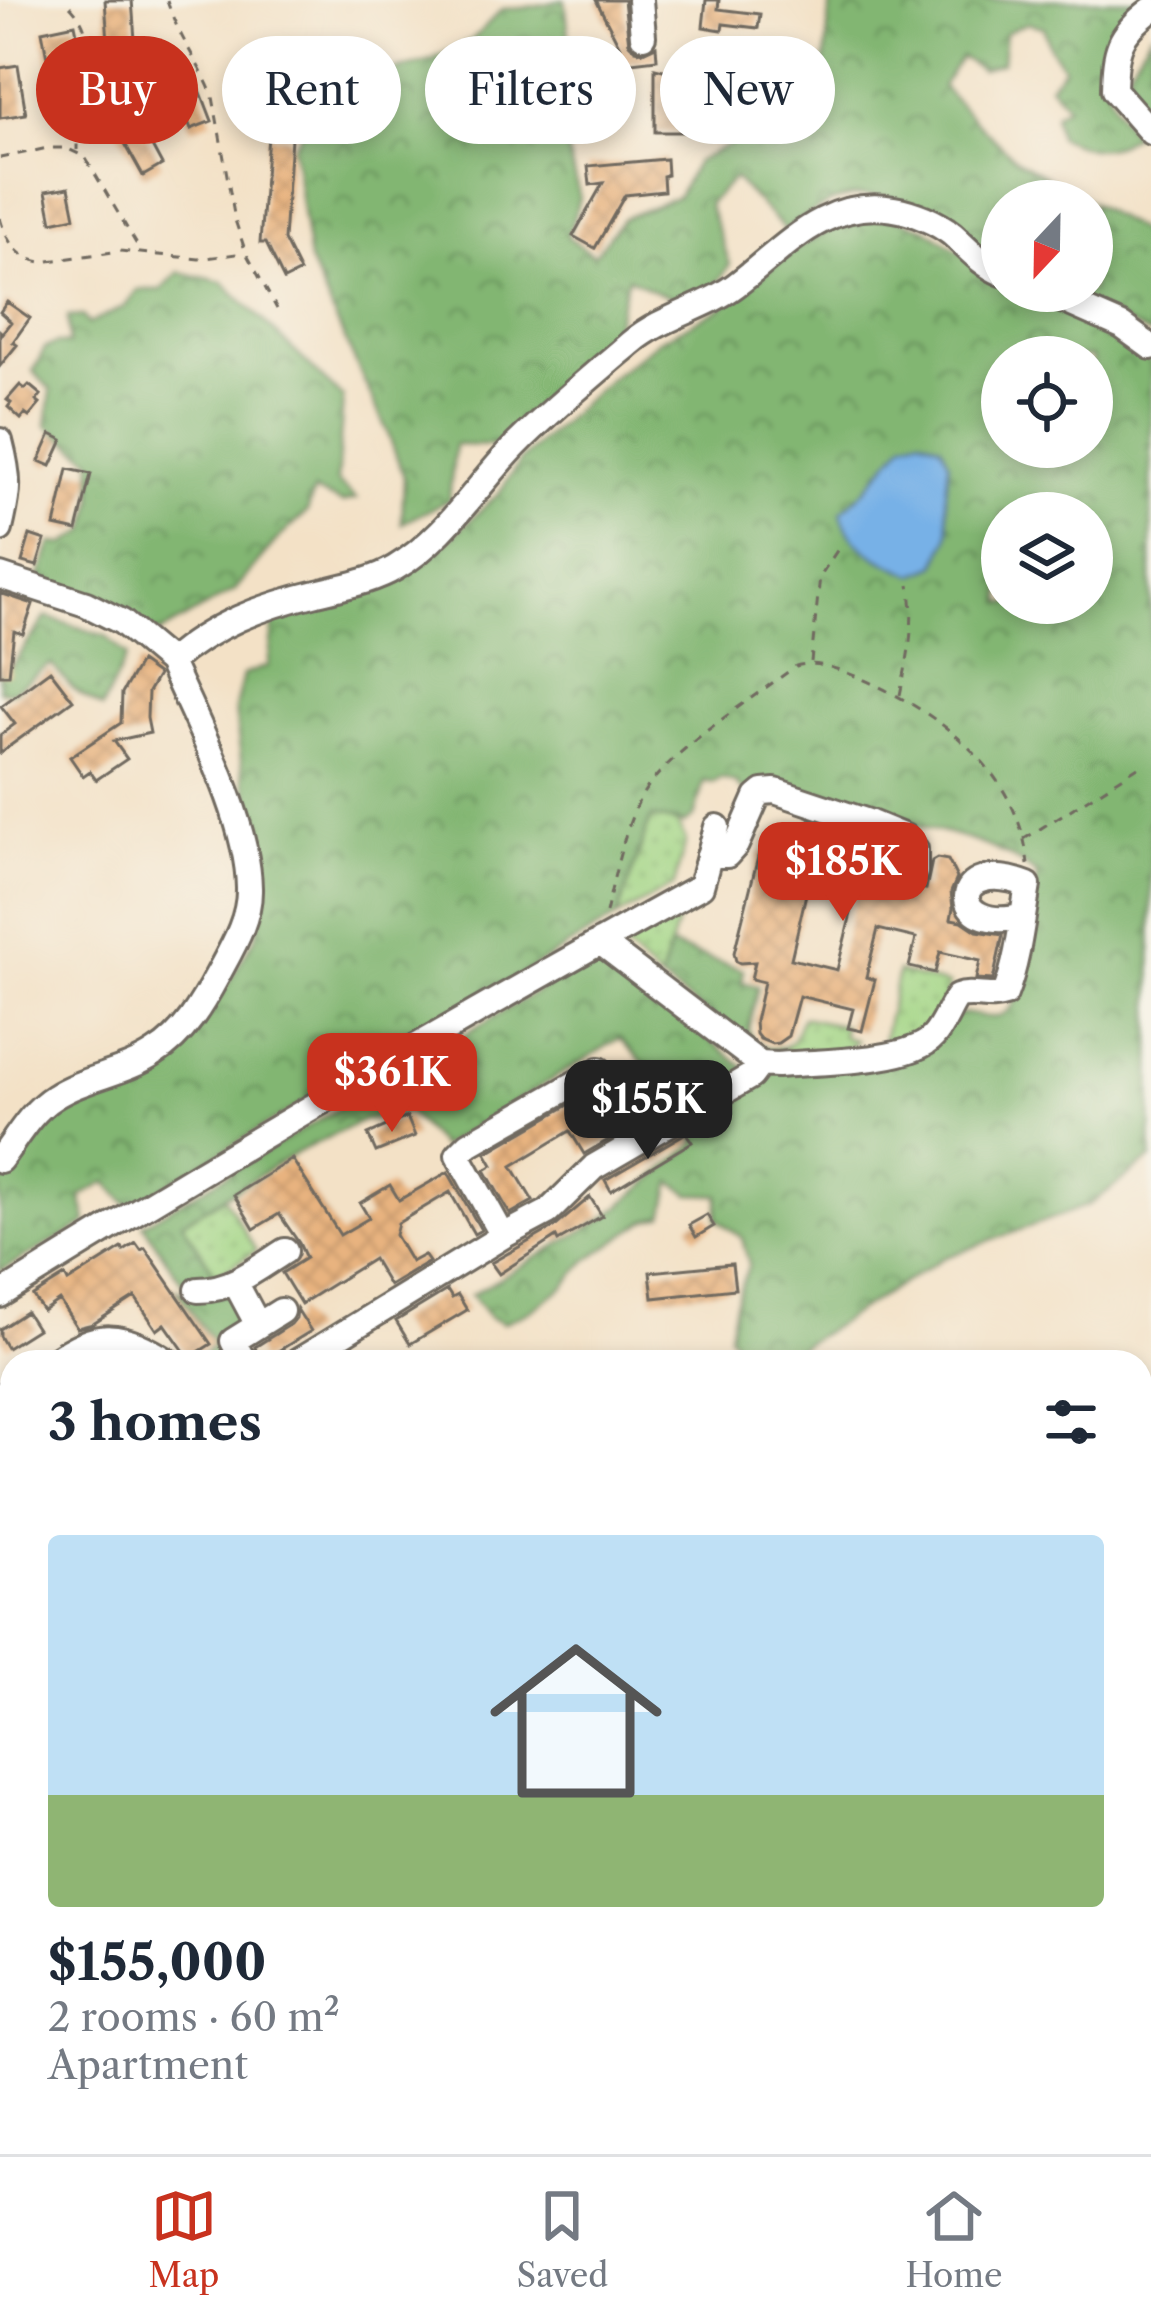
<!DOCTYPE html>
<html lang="en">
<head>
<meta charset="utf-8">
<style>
  :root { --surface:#fff; --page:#f6f6f7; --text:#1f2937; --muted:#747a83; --line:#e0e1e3; --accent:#c8321e }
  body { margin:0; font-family:"Libre Caslon Text",serif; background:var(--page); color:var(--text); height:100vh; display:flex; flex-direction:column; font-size:45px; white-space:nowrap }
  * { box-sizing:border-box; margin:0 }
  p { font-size:39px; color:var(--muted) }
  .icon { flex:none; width:66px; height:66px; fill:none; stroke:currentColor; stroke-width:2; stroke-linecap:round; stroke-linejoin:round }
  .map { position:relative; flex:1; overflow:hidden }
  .drawer { position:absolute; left:0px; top:1350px; width:1152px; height:804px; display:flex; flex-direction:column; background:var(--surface); border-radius:36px 36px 0 0; box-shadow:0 6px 18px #0003 }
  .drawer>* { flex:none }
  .top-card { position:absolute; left:36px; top:36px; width:1080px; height:108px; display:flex; gap:24px }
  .needle { width:78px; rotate:202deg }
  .controls { position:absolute; left:981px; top:180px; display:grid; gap:24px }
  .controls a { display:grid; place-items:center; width:132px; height:132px; border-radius:50%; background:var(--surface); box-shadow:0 6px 18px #0003; font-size:60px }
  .price { position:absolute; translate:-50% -102px; padding:0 27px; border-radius:24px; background:var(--accent); color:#fff; font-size:39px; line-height:78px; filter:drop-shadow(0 3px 6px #0008) }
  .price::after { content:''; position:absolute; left:50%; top:72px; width:36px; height:27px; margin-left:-18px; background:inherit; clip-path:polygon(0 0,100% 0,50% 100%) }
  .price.selected { background:#222; color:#fff }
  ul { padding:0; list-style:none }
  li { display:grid; align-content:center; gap:24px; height:636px; padding:0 48px }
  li+li { border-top:3px solid var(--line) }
  li span { display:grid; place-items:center; height:372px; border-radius:12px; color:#555 }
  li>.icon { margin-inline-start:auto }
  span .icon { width:216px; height:216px; fill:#fffc; stroke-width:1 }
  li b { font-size:51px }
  h2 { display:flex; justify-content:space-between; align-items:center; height:144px; padding:0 48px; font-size:51px }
  .chip { padding:0 42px; border-radius:54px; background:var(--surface); box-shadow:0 6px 18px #0003; font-size:42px; line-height:108px }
  .chip.selected { background:var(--accent); color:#fff }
  .dock { display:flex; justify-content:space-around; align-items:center; height:168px; border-top:3px solid var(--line); background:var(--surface); font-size:33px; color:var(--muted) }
  .dock a { display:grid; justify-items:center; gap:6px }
  .dock .selected { color:var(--accent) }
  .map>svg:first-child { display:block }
  .grass { fill:url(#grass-dots); stroke:#678058; stroke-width:3 }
  .forest { fill:url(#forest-crowns); stroke:#56704e; stroke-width:3; fill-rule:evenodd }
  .water { fill:#77b1e7; stroke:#516e89; stroke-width:3 }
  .building { fill:url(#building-cross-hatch); fill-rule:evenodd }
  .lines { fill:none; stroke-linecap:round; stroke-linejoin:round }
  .minor-casing { stroke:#716b61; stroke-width:30 }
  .major-casing { stroke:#716b61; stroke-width:39 }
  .path { stroke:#716b61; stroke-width:3; stroke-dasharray:9 9; stroke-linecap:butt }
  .minor { stroke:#fff; stroke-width:24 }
  .major { stroke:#fdbc70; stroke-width:33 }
</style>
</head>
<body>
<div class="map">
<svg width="1151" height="2154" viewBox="0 0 1151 2154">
  <defs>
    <pattern id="grass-dots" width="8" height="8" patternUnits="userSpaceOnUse" patternTransform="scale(3)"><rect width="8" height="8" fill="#a3d585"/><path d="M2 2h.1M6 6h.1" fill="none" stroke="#8cb773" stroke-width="1.8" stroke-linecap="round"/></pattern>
    <pattern id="forest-crowns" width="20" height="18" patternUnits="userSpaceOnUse" patternTransform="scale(3)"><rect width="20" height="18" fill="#82b672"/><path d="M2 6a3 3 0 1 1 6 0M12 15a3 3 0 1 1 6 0" fill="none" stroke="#6b945e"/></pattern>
    <pattern id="building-cross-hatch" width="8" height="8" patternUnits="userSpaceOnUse" patternTransform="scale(3)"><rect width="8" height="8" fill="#e8b37f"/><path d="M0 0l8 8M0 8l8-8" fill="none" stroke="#c79a6e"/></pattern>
  </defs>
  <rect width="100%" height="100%" fill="#f7f3e8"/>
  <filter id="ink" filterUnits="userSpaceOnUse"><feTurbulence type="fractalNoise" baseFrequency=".00833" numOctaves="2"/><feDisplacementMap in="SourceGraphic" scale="24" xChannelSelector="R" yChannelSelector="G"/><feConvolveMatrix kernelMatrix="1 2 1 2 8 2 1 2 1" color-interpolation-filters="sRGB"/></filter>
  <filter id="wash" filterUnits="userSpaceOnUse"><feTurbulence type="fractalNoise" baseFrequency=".004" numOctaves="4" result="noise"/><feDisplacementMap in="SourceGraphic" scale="48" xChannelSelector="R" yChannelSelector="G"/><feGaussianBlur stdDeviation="2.7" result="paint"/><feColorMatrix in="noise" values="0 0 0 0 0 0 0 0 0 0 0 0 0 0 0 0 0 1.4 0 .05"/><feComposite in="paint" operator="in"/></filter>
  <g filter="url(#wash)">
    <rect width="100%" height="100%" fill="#f3e1c6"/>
    <path class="grass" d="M 651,816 L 677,823 L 686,841 L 674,885 L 617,917 Z
      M 672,913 L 677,920 L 676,926 L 660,980 L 618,941 Z
      M 898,972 L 949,985 L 938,1022 L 931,1033 L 883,1041 Z
      M 802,1017 L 844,1026 L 842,1035 L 856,1041 C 838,1058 810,1056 786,1058 L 784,1047 L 793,1041 Z
      M 224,1197 L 256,1251 L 216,1276 L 182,1222 Z
      M 1140,1856 L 1151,1856 L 1151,1948 L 1140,1951 Z
      M 0,1981 L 12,1986 L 12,2038 L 0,2033 Z
      M 198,2142 L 360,2142 L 355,2154 L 206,2154 L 195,2146 Z"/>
    <path class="forest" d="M 565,0 L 569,36 L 552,93 L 580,198 L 567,237 L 594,255 L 622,219 L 678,196 L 696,162 L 806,107 L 824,68 L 831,0 L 1143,0 C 1089,37 1097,87 1133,135 C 1103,156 1091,150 1058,137 L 1054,115 L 1067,105 L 1049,85 L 1064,68 L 1049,45 L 1044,27 L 1027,23 L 1005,33 L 1002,63 L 981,70 L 961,57 L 942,86 L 976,122 L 1017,160 L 1089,201 L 1002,201 L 1002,264 L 894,199 C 845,188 824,204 785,230 L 734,178 L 708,204 L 730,264 C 702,315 670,301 628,277 L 609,348 L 529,422 L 498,446 L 455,445 L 449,500 L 402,523 L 404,477 L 387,431 L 309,261 L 293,146 L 330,90 L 431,60 L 473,39 L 502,9 L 524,8 Z
      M 1151,33 L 1151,119 L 1129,97 L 1129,68 Z
      M 1092,203 L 1151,238 L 1151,335 L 1061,291 L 1092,291 Z
      M 855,217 L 895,218 L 927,229 L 1002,282 L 1002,291 C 1045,291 1120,334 1151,364 L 1151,1159 L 1089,1205 L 943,1258 L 776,1362 L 722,1362 L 746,1354 L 729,1335 L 735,1304 L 749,1264 L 742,1238 L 717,1219 L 719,1195 L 690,1194 L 672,1182 L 664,1215 L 645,1221 L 586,1261 L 564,1287 L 529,1311 L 503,1323 L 489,1317 L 471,1295 L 607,1217 L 697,1142 L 687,1123 L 775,1069 L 890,1061 L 960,1014 C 985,1012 996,1028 1014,1004 L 1031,921 L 1037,875 C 998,843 954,835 907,824 C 855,811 802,802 749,792 L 740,789 L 738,784 L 721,778 L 714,783 L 704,781 L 694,817 L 684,824 L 651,817 L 617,917 L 129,1207 L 107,1182 L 81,1196 L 87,1223 L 0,1271 L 0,1174 L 24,1136 L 54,1105 L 175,1056 L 210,1014 L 256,936 L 267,894 L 264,857 L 243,777 L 235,709 L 243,675 L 268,666 L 274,619 L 392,583 L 428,560 L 499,493 L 520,461 L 608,380 L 659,340 L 721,308 L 795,249 ZM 1002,357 L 1092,357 L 1092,447 L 1002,447 ZM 1002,513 L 1092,513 L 1092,603 L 1002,603 Z
      M 179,272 L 223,282 L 343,398 L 337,482 L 356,499 L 342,503 L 314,491 L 307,512 L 275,542 L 235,590 L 158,634 L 112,606 L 38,581 L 52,543 L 65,544 L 87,531 L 94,499 L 92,459 L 47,426 L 51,390 L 33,371 L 45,348 L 57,343 L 69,344 L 68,317 L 83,316 L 88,324 L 124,307 L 137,290 L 161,290 Z
      M 46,617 L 106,636 L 127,656 L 102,708 L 73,689 L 51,664 L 13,691 L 0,691 L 0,665 L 12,666 Z
      M 670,946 L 744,970 L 742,982 L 758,986 L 748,1029 L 753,1040 L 770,1049 L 784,1047 L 786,1058 L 769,1059 L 660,980 Z
      M 599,955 L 747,1069 L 681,1112 L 648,1068 L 620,1038 L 441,1147 L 408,1112 L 364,1120 L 296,1153 L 182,1222 L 216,1276 L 202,1283 L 183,1284 L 143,1224 Z
      M 177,1290 L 193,1296 L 231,1294 L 248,1317 L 227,1330 L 238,1362 L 201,1362 L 201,1357 L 214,1344 Z"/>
    <path class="water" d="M 921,437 L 941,445 L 949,461 L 946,495 L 949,529 L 948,539 L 936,566 L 914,575 C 885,563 847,546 841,512 L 866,489 L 905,442 Z
      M 636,2142 L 728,2142 L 739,2151 L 736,2154 L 628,2154 Z"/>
    <g id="blocks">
      <path class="building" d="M 105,0 L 132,0 L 136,53 L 109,55 Z
        M 596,0 L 624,0 L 629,44 L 635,50 L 643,52 L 656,46 L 657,59 L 614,64 L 616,82 L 567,87 L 564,64 L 589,62 L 587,51 L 620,47 Z
        M 706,0 L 719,0 L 718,9 L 760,14 L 758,28 L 723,24 L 722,30 L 703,27 Z
        M 75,24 L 84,67 L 50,73 L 42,31 Z
        M 18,65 L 26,114 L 0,118 L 0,68 Z
        M 655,68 L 704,80 L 695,132 L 655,132 Z
        M 199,87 L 212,121 L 191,129 L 178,95 Z
        M 133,111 L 162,165 L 143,176 L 113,122 Z
        M 268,136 L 291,138 L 284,240 L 300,272 L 284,280 L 266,243 L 260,243 Z
        M 666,159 L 667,175 L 663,176 L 664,191 L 625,195 L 595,248 L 573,236 L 603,183 L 590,185 L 588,166 Z
        M 69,187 L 75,217 L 52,222 L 46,191 Z
        M 7,302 L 30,318 L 13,342 L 17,345 L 0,366 L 0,331 L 2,333 L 11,322 L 0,312 Z
        M 20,385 L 25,389 L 29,385 L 41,395 L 36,401 L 40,404 L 29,417 L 25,414 L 21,419 L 8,407 L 11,403 L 7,400 Z
        M 51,434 L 63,440 L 51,466 L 39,461 Z
        M 68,469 L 91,474 L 77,531 L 55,526 Z
        M 30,535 L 45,540 L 37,566 L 22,562 Z
        M 0,593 L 33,604 L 23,634 L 14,631 L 9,675 L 0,675 Z
        M 140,662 L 158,675 L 148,692 L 147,718 L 150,733 L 114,741 L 127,759 L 96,780 L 90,771 L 83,776 L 70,757 L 121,723 L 122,693 Z
        M 50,670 L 73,700 L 0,753 L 0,735 L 15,724 L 1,706 Z
        M 810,820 L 865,838 L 875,842 L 874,845 L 895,851 L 898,861 L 894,882 L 908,887 L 926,889 L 932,861 L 937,858 L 948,860 L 957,878 L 951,892 L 953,908 L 951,919 L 962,921 L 977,931 L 1003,935 L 993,980 L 976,979 L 980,961 L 940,952 L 935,973 L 909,967 L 916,938 L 878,929 L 866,977 L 875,980 L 862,1031 L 848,1028 L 853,1009 L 799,996 L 788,1036 L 778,1043 L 772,1044 L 760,1039 L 756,1034 L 755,1021 L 764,982 L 751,979 L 755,962 L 740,963 L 736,961 L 734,953 L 759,853 L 767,850 L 779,857 L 785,834 L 806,839 ZM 815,855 L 859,864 L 857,872 L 861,873 L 837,970 L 791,959 Z
        M 610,1081 L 636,1124 L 584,1154 L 570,1131 L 512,1166 L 533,1201 L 510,1214 L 485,1170 L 493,1165 L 486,1153 Z
        M 407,1117 L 415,1136 L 376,1152 L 368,1134 Z
        M 686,1133 L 692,1142 L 611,1191 L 605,1180 Z
        M 292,1159 L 340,1235 L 369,1218 L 360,1203 L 390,1185 L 399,1200 L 448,1172 L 481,1230 L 474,1234 L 450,1192 L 398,1223 L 395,1235 L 411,1262 L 424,1255 L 429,1262 L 389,1286 L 373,1259 L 301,1304 L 282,1273 L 306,1258 L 299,1243 L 279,1214 L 254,1229 L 234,1195 Z
        M 590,1197 L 602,1216 L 558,1241 L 556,1237 L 499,1274 L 491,1263 L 556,1226 Z
        M 707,1215 L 714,1226 L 696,1237 L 689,1225 Z
        M 136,1243 L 141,1250 L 145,1248 L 211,1344 L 189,1358 L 165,1324 L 157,1330 L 135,1297 L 93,1324 L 77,1328 L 59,1300 L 43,1311 L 33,1296 L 65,1276 L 68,1282 L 122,1248 L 124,1251 Z
        M 732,1264 L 735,1289 L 653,1298 L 650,1272 Z
        M 447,1290 L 452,1298 L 458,1295 L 467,1310 L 410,1344 L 396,1321 Z
        M 297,1309 L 311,1331 L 260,1362 L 255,1347 L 291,1324 L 296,1318 Z
        M 26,1312 L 37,1329 L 7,1348 L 0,1336 L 0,1329 Z"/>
    </g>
  </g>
  <g filter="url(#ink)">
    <use href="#blocks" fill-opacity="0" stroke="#716b61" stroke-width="3"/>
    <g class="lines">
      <g class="minor-casing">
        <path id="minor" d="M 640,0 L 643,36
          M 1151,10 C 1118,35 1115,49 1114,90 L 1151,132
          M 1042,291 L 1122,326 L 1151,347
          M 0,441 C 10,480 9,491 0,529
          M 0,576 L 86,604 L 122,622 L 170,662
          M 709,855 L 727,855 L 736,845 L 757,797 L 763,792 L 775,791 L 871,823 L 905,837 L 915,849 L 915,872
          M 600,942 L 760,1064 L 777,1065 C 812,1062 910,1063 933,1037 C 944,1025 948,1010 957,997 C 974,991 988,1000 1005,994 C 1018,961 1022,921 1028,885 C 947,854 948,936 1023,916
          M 0,1160 C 16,1139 31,1111 54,1097 C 85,1077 124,1074 155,1053 C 184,1035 202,1004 218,974 C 232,948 250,919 249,888 C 248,819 198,726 170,662 C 211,625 263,606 317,593 C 343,586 371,582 395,568 C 446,538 476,486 516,445 C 552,409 593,375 632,342 C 663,316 704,309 736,285 C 785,248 826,197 894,209 C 913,212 937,222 952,234 C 969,249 981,264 1002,273
          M 503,1236 L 548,1212 L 594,1167 L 751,1076 L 760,1064
          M 235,1282 L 258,1325
          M 198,1290 C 232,1290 258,1268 285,1251
          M 0,1295 C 229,1153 464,1017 701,886 L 717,827
          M 52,1362 C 99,1329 120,1332 169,1362
          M 244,1362 L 233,1341 L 281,1311
          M 297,1362 L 503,1236 L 458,1155 L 469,1144 L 599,1070
          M 0,1398 L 12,1390
          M 1140,1416 L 1151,1410
          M 1140,1485 L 1151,1486
          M 0,1549 L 12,1558
          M 1140,1663 L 1151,1664
          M 1140,1698 L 1151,1681
          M 0,1889 L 12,1897
          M 0,2062 L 12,2071
          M 72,2142 L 76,2154
          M 412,2142 L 427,2154"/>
      </g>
      <g class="major-casing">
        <path id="major" d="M 0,1950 L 12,1956
          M 1140,1984 L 1151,1981
          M 776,2154 L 788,2142"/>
      </g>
      <path class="path" d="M 167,0 C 177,36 200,63 213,97 L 235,220 L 246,253 L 277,309
        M 70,6 C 94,30 89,59 83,90 C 78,110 77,130 77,150
        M 0,158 L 48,148 L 66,148 L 85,157 L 140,250
        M 0,218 C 6,240 17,259 42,262 L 120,251 L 199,259 L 244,253
        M 811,662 L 820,576 L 838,549
        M 900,695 C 908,657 916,623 909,585
        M 1024,839 L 1138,767
        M 606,913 C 614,878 624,828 641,797 C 665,754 754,697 796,666 C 817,660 840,670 860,678 C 939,712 1020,772 1028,865"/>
      <use href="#minor" class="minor"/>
      <use href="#major" class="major"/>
    </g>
  </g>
</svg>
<div class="controls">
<a><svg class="needle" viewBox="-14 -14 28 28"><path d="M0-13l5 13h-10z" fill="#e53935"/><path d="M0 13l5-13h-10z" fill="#747a83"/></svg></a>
<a><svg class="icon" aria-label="locate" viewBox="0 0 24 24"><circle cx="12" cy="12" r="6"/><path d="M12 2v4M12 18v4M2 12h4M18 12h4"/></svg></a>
<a><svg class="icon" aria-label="layers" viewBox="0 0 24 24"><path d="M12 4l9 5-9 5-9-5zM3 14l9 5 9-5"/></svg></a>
</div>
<b class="price" style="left:843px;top:924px">$185K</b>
<b class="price" style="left:392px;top:1135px">$361K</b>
<b class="price selected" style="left:648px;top:1162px">$155K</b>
<div class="top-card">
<a class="chip selected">Buy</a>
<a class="chip">Rent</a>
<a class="chip">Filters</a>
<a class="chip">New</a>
</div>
<section class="drawer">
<h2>3 homes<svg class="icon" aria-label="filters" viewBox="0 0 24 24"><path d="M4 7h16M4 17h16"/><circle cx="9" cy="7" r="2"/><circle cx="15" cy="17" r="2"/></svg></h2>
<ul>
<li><span style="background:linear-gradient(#bfe0f5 70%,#8fb573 0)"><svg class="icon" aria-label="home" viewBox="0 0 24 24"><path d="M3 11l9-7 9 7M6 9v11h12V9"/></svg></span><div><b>$155,000</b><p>2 rooms · 60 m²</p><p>Apartment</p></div></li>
</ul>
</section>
</div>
<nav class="dock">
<a class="selected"><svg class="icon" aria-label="map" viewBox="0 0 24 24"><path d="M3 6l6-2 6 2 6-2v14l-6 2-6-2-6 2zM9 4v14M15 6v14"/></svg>Map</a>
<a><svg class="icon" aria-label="saved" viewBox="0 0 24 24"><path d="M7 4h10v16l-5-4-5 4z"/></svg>Saved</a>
<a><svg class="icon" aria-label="home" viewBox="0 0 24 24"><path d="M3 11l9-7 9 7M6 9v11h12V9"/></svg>Home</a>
</nav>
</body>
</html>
